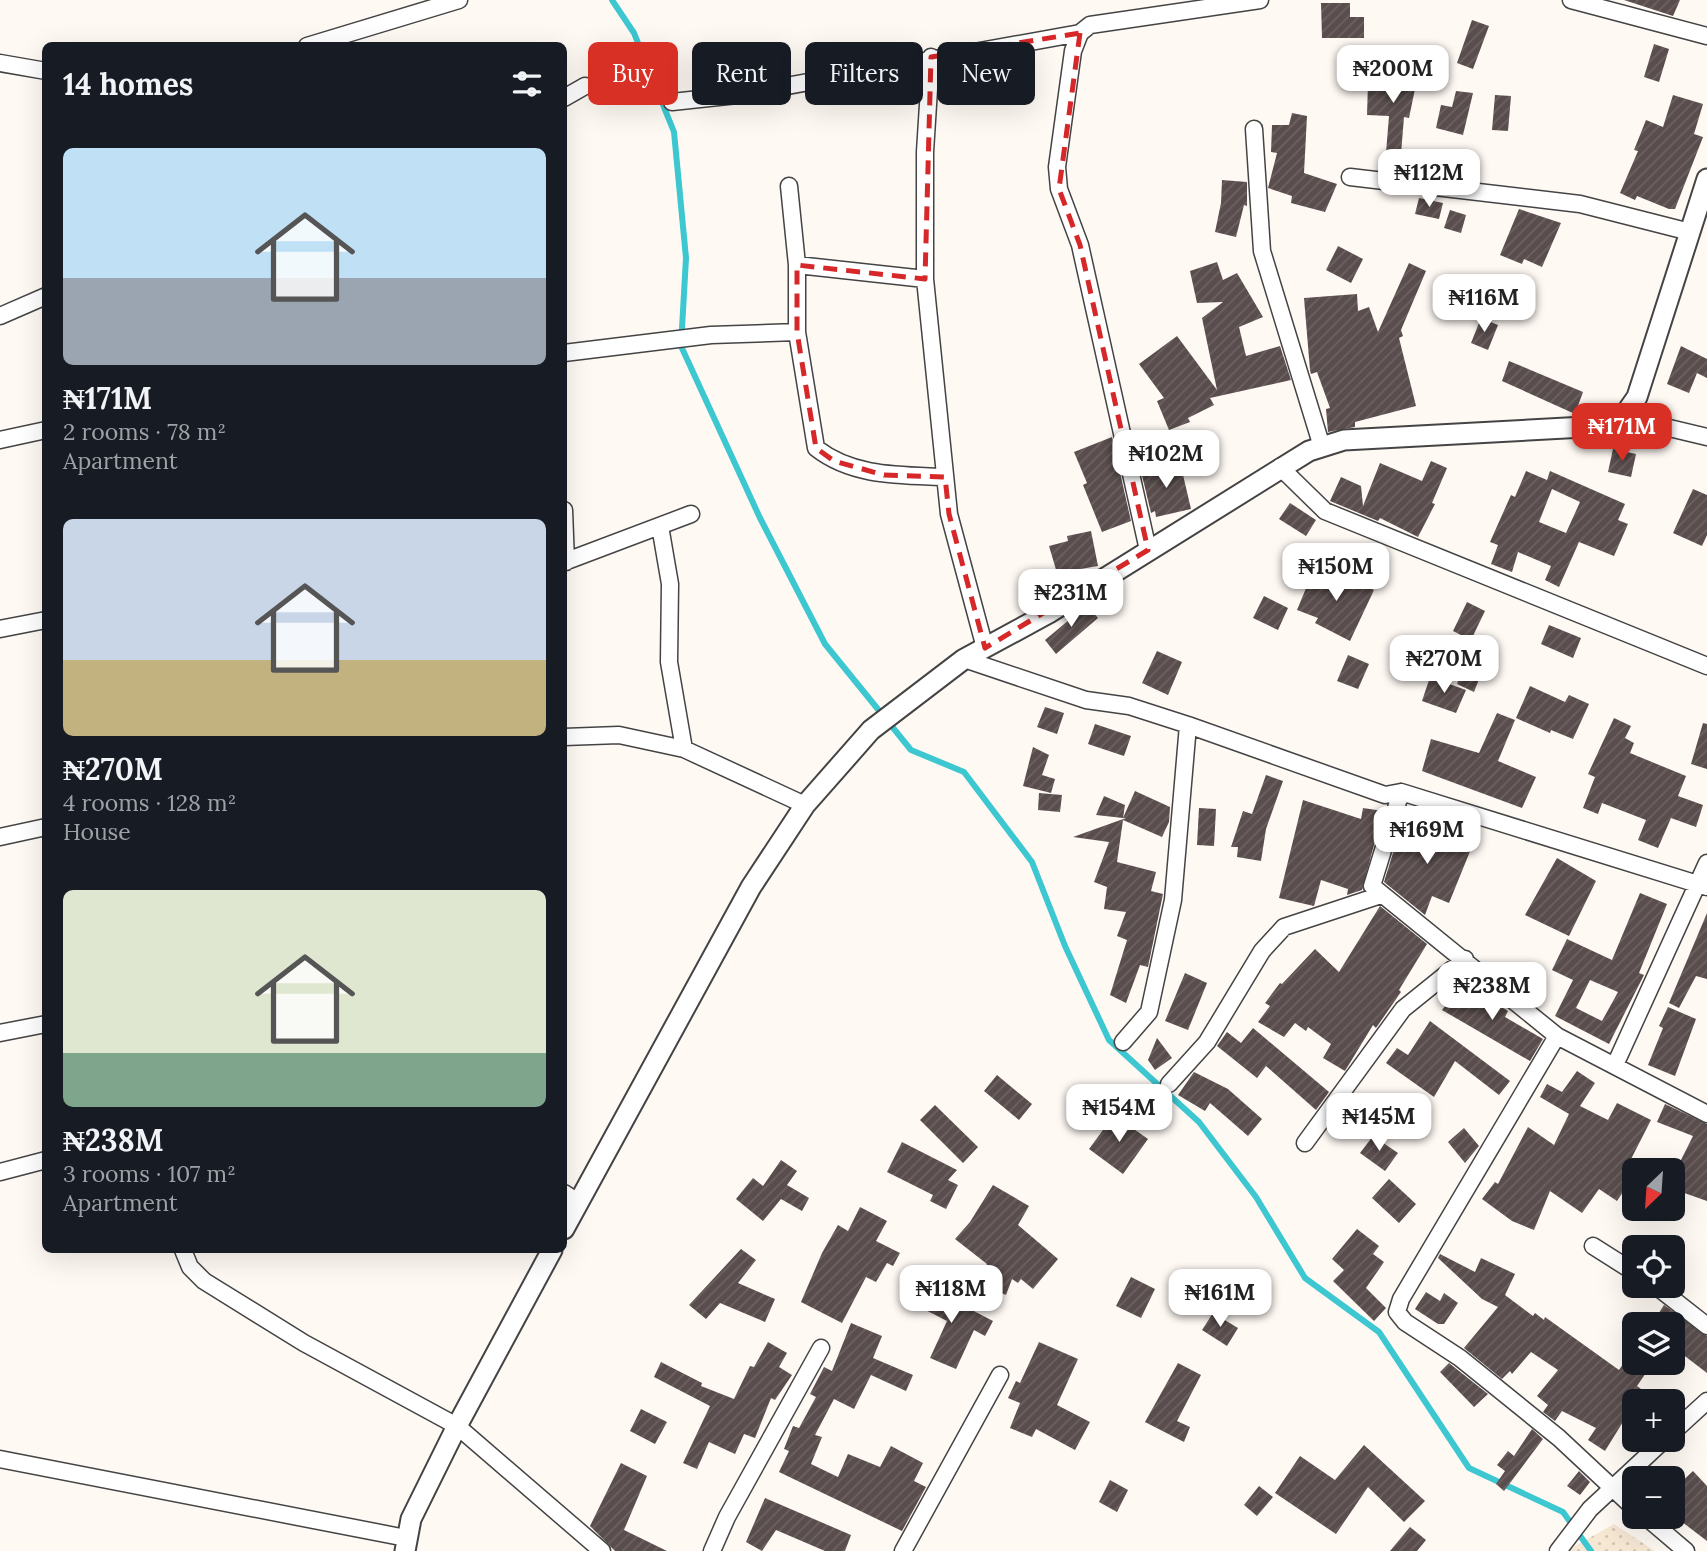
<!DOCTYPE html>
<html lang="en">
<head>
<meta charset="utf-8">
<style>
  :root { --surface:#171b24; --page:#20242c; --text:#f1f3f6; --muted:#9ea1a6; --accent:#d93025 }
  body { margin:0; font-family:Lora,serif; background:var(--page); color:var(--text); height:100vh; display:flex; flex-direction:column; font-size:26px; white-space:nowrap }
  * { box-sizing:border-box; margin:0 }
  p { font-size:23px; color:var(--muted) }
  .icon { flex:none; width:38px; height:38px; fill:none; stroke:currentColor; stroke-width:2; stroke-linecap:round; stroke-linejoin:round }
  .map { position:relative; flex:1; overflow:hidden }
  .side { position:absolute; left:42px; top:42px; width:525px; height:1211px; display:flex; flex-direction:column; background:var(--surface); border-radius:10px; box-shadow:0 7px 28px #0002 }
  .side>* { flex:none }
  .banner { position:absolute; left:588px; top:42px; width:665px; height:63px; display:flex; gap:14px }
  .needle { width:46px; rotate:205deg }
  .fabs { position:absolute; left:1622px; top:1158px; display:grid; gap:14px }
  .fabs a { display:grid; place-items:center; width:63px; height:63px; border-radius:10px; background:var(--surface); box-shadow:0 7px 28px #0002; font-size:35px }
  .price { position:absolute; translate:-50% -60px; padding:0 16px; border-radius:14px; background:#fff; color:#222; font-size:23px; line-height:46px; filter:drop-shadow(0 2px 4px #0008) }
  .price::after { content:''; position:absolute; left:50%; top:42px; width:21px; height:16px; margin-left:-10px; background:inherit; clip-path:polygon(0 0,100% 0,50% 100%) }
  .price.selected { background:var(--accent); color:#fff }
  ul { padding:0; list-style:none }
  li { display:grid; align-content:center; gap:14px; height:371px; padding:0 21px }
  li span { display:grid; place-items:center; height:217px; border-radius:10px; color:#555 }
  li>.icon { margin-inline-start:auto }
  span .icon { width:126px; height:126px; fill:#fffc; stroke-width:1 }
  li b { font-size:30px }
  h2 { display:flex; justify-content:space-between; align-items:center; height:84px; padding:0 21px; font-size:30px }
  .tag { padding:0 24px; border-radius:10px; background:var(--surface); box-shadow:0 7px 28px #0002; font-size:24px; line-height:63px }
  .tag.selected { background:var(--accent); color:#fff }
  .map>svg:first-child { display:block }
  .farmland { fill:url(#farmland-dots) }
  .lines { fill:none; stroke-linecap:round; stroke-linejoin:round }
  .stream { stroke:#3cc7d1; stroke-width:6 }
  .building { fill:url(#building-hatch); fill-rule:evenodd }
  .minor-casing { stroke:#444; stroke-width:19 }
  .tertiary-casing { stroke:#444; stroke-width:23 }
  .minor { stroke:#fff; stroke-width:16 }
  .tertiary { stroke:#fff; stroke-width:19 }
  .marked { fill:none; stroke:#d62828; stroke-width:5; stroke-dasharray:14 9; stroke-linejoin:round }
</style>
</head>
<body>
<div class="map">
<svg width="1707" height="1551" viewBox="0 0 1707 1551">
  <defs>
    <pattern id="farmland-dots" width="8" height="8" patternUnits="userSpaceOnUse" patternTransform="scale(1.75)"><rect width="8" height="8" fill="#f6e8d3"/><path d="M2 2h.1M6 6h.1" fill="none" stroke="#d2c6b4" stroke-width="1.8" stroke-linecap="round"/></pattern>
    <pattern id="building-hatch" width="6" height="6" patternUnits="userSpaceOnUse" patternTransform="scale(1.75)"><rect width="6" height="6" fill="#5a4d4d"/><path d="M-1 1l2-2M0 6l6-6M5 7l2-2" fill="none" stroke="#6d6262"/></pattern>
  </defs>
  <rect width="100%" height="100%" fill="#fff9f4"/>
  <path class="farmland" d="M 1614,1524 L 1655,1551 L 1566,1551 Z"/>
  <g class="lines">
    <path class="stream" d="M 612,0 L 634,33 L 674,132 L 686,258 L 681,346 L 760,518 L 825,644 L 911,750 L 964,772 L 1032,862 L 1065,946 L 1109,1040 L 1199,1122 L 1256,1197 L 1305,1278 L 1379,1332 L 1469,1468 L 1563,1512 L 1591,1551"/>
  </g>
  <path class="building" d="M 1624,0 L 1680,0 L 1673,16 Z
    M 1321,3 L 1350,3 L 1350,17 L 1364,17 L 1364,38 L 1322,38 Z
    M 1472,20 L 1489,26 L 1473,69 L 1457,63 Z
    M 1654,44 L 1669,49 L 1659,82 L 1644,77 Z
    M 1407,52 L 1411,88 L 1415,89 L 1409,118 L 1404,117 L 1400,166 L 1385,165 L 1389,116 L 1367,115 L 1368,83 L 1393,84 L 1389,54 Z
    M 1456,91 L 1473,93 L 1463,135 L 1436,128 L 1441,105 L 1452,107 Z
    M 1495,95 L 1511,96 L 1508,131 L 1492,130 Z
    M 1673,95 L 1703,104 L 1694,134 L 1703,137 L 1675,209 L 1669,209 L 1637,196 L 1635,200 L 1620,193 L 1638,151 L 1634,150 L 1646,120 L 1663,127 Z
    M 1292,113 L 1307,116 L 1304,173 L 1337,184 L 1325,212 L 1291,203 L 1292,196 L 1268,188 L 1277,153 L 1271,152 L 1272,125 L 1289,125 Z
    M 1222,180 L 1247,182 L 1247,206 L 1244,205 L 1236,237 L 1215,232 L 1221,203 Z
    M 1419,198 L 1443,203 L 1439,219 L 1415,214 Z
    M 1519,209 L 1561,223 L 1542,267 L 1524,259 L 1522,264 L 1500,255 Z
    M 1450,210 L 1466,215 L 1461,233 L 1444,228 Z
    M 1338,246 L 1363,259 L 1351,283 L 1326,270 Z
    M 1217,262 L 1223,280 L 1237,273 L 1263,317 L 1239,327 L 1246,356 L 1280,346 L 1291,380 L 1210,398 L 1214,405 L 1188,418 L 1190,422 L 1169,430 L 1157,401 L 1164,398 L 1139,364 L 1177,336 L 1217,390 L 1202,318 L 1223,302 L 1197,303 L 1190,271 Z
    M 1409,263 L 1426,271 L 1401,330 L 1403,336 L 1399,338 L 1416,406 L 1355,422 L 1355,427 L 1328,432 L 1326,409 L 1330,408 L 1317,372 L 1311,374 L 1310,370 L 1304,298 L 1357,294 L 1358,311 L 1369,307 L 1378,332 Z
    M 1481,318 L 1498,325 L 1488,350 L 1471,343 Z
    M 1681,346 L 1707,359 L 1707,378 L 1697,373 L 1689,393 L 1667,384 Z
    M 1509,361 L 1583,392 L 1575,414 L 1502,381 Z
    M 1112,437 L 1131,521 L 1102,532 L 1083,485 L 1087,483 L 1074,452 Z
    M 1613,449 L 1636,454 L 1631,477 L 1608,472 Z
    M 1431,461 L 1447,468 L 1432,503 L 1435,504 L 1418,537 L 1380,518 L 1378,521 L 1330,501 L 1341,477 L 1361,486 L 1363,506 L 1380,463 L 1422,481 Z
    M 1180,462 L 1191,509 L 1156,517 L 1155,511 L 1151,513 L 1141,471 Z
    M 1526,471 L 1547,480 L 1550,471 L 1625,504 L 1618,520 L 1628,524 L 1614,556 L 1579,542 L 1559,587 L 1545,580 L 1551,566 L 1518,552 L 1512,572 L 1491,564 L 1498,545 L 1490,542 L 1511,495 L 1515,497 ZM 1552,489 L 1580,502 L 1566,533 L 1539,522 Z
    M 1693,489 L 1707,495 L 1707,535 L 1702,546 L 1673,533 Z
    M 1290,503 L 1316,520 L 1306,536 L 1279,519 Z
    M 1091,531 L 1098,566 L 1057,573 L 1049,546 L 1068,541 L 1067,536 Z
    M 1314,569 L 1336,578 L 1338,573 L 1374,590 L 1350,641 L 1315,623 L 1318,618 L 1297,610 Z
    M 1264,596 L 1288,608 L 1278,630 L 1253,618 Z
    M 1467,602 L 1485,611 L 1471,640 L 1453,631 Z
    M 1087,605 L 1098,618 L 1056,654 L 1045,640 Z
    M 1549,625 L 1581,638 L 1573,658 L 1541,644 Z
    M 1472,647 L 1489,654 L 1474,692 L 1457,684 Z
    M 1157,651 L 1182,662 L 1168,695 L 1142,683 Z
    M 1348,655 L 1369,664 L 1358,689 L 1337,681 Z
    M 1430,677 L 1466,690 L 1456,713 L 1422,701 Z
    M 1530,686 L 1565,702 L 1569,695 L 1589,704 L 1573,739 L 1551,730 L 1550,733 L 1516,718 Z
    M 1045,707 L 1064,713 L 1057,734 L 1037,727 Z
    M 1497,713 L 1515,720 L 1498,761 L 1536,777 L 1522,808 L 1422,771 L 1431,739 L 1479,753 Z
    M 1614,718 L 1631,726 L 1625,738 L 1634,743 L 1630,753 L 1686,776 L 1678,796 L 1703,805 L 1696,827 L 1671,818 L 1658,848 L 1638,840 L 1646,820 L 1602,803 L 1598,814 L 1583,808 L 1595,777 L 1588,774 Z
    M 1703,723 L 1707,724 L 1707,769 L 1691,764 Z
    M 1095,724 L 1131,736 L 1124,756 L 1088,744 Z
    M 1033,747 L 1049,755 L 1042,775 L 1055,779 L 1051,793 L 1023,786 Z
    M 1266,775 L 1283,781 L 1266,829 L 1261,861 L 1237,857 L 1238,847 L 1231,847 L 1243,811 L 1252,814 Z
    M 1135,791 L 1170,807 L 1169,822 L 1162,837 L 1123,820 L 1117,862 L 1156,872 L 1151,891 L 1163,894 L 1148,967 L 1140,965 L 1126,1003 L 1110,995 L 1127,940 L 1117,936 L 1126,912 L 1104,909 L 1107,887 L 1094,882 L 1109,842 L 1073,837 L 1126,818 L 1123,818 Z
    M 1039,793 L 1062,795 L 1060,812 L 1038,810 Z
    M 1104,796 L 1125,805 L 1123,818 L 1096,815 Z
    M 1303,800 L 1361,819 L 1363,808 L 1383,811 L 1362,890 L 1347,895 L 1348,889 L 1321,880 L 1314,906 L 1279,898 Z
    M 1199,808 L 1216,809 L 1214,846 L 1197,845 Z
    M 1401,827 L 1433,834 L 1435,828 L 1473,844 L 1449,903 L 1432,896 L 1425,915 L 1384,882 Z
    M 1557,858 L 1596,881 L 1569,936 L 1525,915 Z
    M 1640,893 L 1667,904 L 1639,973 L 1644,975 L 1609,1044 L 1555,1016 L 1573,980 L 1552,970 L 1567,939 L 1612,960 ZM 1590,980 L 1618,992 L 1602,1021 L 1576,1008 Z
    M 1380,906 L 1427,944 L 1399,990 L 1401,992 L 1376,1028 L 1373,1025 L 1345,1071 L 1323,1058 L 1331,1044 L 1308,1027 L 1306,1031 L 1295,1023 L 1284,1037 L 1258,1022 L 1270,1006 L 1265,1003 L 1280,983 L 1282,984 L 1315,949 L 1339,972 Z
    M 1707,913 L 1707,979 L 1696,976 L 1679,1008 L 1669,1003 Z
    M 1185,973 L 1207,983 L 1188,1030 L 1165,1021 Z
    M 1463,984 L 1508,1011 L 1505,1017 L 1543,1039 L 1530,1061 L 1442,1010 Z
    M 1668,1007 L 1696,1019 L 1675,1076 L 1648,1065 L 1663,1028 L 1659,1026 Z
    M 1430,1021 L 1510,1081 L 1499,1095 L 1455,1061 L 1434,1097 L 1386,1063 L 1397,1048 L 1408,1055 Z
    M 1253,1028 L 1329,1092 L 1316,1110 L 1266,1066 L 1257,1078 L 1217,1046 L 1227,1032 L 1241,1043 Z
    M 1157,1038 L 1172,1058 L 1155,1070 L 1148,1060 Z
    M 1577,1071 L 1595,1083 L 1580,1106 L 1608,1120 L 1617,1103 L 1651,1120 L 1629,1163 L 1638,1169 L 1617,1201 L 1599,1189 L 1582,1213 L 1550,1191 L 1534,1230 L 1512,1221 L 1482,1199 L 1495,1182 L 1498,1184 L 1528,1127 L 1554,1145 L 1569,1114 L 1540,1097 L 1547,1084 L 1562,1092 Z
    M 1194,1072 L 1228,1089 L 1262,1119 L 1248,1136 L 1210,1103 L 1205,1111 L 1178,1095 Z
    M 997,1075 L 1032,1104 L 1019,1120 L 984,1091 Z
    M 1665,1104 L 1707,1124 L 1707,1201 L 1673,1189 L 1673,1176 L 1693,1136 L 1657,1122 Z
    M 935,1105 L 978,1147 L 963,1163 L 920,1120 Z
    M 1114,1115 L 1148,1139 L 1123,1174 L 1089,1149 Z
    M 1464,1128 L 1479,1146 L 1465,1163 L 1448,1142 Z
    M 1373,1136 L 1398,1153 L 1385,1171 L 1360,1153 Z
    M 902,1142 L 957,1170 L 948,1180 L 958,1185 L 946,1209 L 930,1201 L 933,1195 L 887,1172 Z
    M 781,1160 L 797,1171 L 787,1185 L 809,1198 L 802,1211 L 781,1199 L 763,1221 L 736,1199 L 753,1178 L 763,1186 Z
    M 1389,1179 L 1416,1204 L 1399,1223 L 1372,1198 Z
    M 993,1185 L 1029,1206 L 1018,1225 L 1058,1259 L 1033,1289 L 1021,1279 L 1018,1283 L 1012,1279 L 1006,1295 L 979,1284 L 987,1264 L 955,1239 L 970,1222 Z
    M 860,1207 L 887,1221 L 876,1241 L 900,1253 L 893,1266 L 887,1263 L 876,1282 L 866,1277 L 842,1323 L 801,1302 L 822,1253 L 838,1225 L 848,1231 Z
    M 1357,1229 L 1379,1246 L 1373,1254 L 1384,1262 L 1366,1288 L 1386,1308 L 1374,1321 L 1333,1281 L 1344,1270 L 1332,1259 Z
    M 741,1249 L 756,1260 L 738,1283 L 775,1299 L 765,1322 L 720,1303 L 706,1319 L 689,1305 Z
    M 1440,1254 L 1475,1272 L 1481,1258 L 1515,1274 L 1505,1295 L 1533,1316 L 1535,1313 L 1544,1320 L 1545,1317 L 1619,1370 L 1630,1354 L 1634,1357 L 1634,1363 L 1650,1367 L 1637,1386 L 1658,1402 L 1634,1402 L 1634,1423 L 1626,1417 L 1605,1451 L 1588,1440 L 1596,1428 L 1562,1411 L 1555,1421 L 1543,1412 L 1548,1405 L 1537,1396 L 1558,1370 L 1531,1352 L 1512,1374 L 1510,1371 L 1502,1379 L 1464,1348 L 1498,1307 L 1482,1299 L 1438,1258 Z
    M 1131,1277 L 1155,1289 L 1141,1318 L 1116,1306 Z
    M 922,1284 L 993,1321 L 985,1336 L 974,1330 L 956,1369 L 930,1358 L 947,1321 L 912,1303 Z
    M 1426,1292 L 1440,1301 L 1444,1293 L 1458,1303 L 1444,1324 L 1438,1324 L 1415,1309 Z
    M 1664,1305 L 1707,1336 L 1707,1373 L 1673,1347 L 1673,1325 L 1651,1325 Z
    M 1213,1313 L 1238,1328 L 1227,1346 L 1202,1330 Z
    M 851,1323 L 882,1336 L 873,1358 L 913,1375 L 906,1391 L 871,1375 L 854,1409 L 834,1399 L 815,1435 L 822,1437 L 811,1464 L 838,1477 L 848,1454 L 880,1467 L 891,1446 L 923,1463 L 914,1481 L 926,1487 L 902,1531 L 779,1472 L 789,1451 L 784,1449 L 793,1426 L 799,1428 L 816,1397 L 810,1394 L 824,1367 L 832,1371 Z
    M 768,1342 L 787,1353 L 779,1367 L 792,1375 L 775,1400 L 771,1398 L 755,1438 L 744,1434 L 735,1454 L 709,1442 L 697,1469 L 683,1463 L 710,1406 L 654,1377 L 661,1362 L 702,1383 L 701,1386 L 734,1399 L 750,1366 L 754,1367 Z
    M 1039,1342 L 1078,1359 L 1057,1405 L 1090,1422 L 1075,1450 L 1036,1429 L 1032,1437 L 1010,1428 L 1020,1403 L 1008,1398 L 1016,1381 L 1020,1383 Z
    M 1178,1363 L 1201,1375 L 1177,1421 L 1190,1427 L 1184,1442 L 1145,1422 Z
    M 1449,1363 L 1488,1394 L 1474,1407 L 1440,1372 Z
    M 641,1409 L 667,1422 L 655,1444 L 630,1431 Z
    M 1532,1429 L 1543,1439 L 1504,1491 L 1496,1484 L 1505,1471 L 1497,1465 L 1508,1451 L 1514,1456 Z
    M 1364,1445 L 1425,1501 L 1404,1522 L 1368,1487 L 1336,1534 L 1275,1493 L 1300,1456 L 1335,1480 Z
    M 621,1463 L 647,1476 L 624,1530 L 667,1551 L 615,1551 L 590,1526 Z
    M 1579,1471 L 1590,1482 L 1580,1495 L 1567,1486 Z
    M 1693,1471 L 1707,1486 L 1707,1541 L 1673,1515 L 1673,1490 Z
    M 1110,1480 L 1128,1490 L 1117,1512 L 1099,1502 Z
    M 1259,1486 L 1273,1497 L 1257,1516 L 1244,1505 Z
    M 765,1498 L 851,1535 L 845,1551 L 825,1551 L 776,1530 L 762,1551 L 746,1542 Z
    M 1410,1527 L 1426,1540 L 1417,1551 L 1390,1551 Z"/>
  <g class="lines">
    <g class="minor-casing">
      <path id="minor" d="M 1571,0 L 1707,36
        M 1080,33 L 1073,51 L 1057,167 L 1059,189 L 1080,245 L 1148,550
        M 307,46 L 459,0
        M 931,57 L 925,152 L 925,279 L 949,514 L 985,648
        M 0,63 L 46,71
        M 564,98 L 585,86
        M 672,102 L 737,95 L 1080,33 L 1090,25 L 1260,0
        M 1254,129 L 1262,251 L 1322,447
        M 1350,177 L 1580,204 L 1690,232
        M 789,186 L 797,265 L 797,332 L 816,448 C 853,477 900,475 945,477
        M 797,265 L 925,279
        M 0,316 L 46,296
        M 564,353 L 711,335 L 797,332
        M 1623,417 L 1707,437
        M 0,440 L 46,430
        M 1280,467 L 1325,511 L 1707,666
        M 564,510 L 566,562
        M 660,526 L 670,584 L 669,662 L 684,749
        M 564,562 L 691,514
        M 0,629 L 46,620
        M 964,659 L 1086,700 L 1129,706 L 1188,725 L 1385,795 L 1401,792 L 1707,887
        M 564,737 L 619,735 L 684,749 L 805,805
        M 1401,792 L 1372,886 L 1557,1036 L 1707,1114
        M 0,837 L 46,827
        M 0,1033 L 46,1024
        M 1557,1036 L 1401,1299 L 1397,1312 L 1405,1322 L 1460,1358 L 1559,1438 L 1634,1508
        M 1123,1042 L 1149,1012 L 1173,900 L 1188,725
        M 1615,1065 L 1707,863
        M 1169,1084 L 1207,1042 L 1262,951 L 1284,927 L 1381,895
        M 1305,1143 L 1403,1009 L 1465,959
        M 0,1172 L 46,1160
        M 564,1193 L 578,1202
        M 1593,1246 L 1634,1272
        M 183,1250 L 190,1267 L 204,1281 L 304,1343 L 457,1426 L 602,1551
        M 1656,1286 L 1707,1326
        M 1673,1432 L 1707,1401
        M 0,1459 L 406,1538
        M 1646,1517 L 1686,1551
        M 712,1551 L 727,1517 L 821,1348
        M 903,1551 L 1000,1375
        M 1558,1551 L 1590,1509 L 1664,1440"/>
    </g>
    <g class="tertiary-casing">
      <path id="tertiary" d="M 564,1229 L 751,887 L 805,805 L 871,730 L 964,659 L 1049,613 L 1309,451 L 1344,440 L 1603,426 L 1623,417 L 1637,397 L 1707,179
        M 405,1551 L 411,1519 L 457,1426 L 552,1250"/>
    </g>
    <use href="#minor" class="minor"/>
    <use href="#tertiary" class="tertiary"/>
  </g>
  <path class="marked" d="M 1080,33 L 1059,189 L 1080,245 L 1148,550 L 985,648 L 949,514 L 945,477 L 884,475 L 834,461 L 816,448 L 797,332 L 797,265 L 925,279 L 931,57 Z"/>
</svg>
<div class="fabs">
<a><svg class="needle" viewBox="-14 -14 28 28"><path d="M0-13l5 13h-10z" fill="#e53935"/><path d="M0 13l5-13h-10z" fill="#9ea1a6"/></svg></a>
<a><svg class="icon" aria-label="locate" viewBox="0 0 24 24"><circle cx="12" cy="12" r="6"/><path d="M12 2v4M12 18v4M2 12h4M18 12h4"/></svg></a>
<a><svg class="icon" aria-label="layers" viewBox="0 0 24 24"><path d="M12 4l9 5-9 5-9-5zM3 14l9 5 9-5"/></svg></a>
<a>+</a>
<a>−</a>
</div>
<b class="price" style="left:1393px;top:105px">₦200M</b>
<b class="price" style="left:1429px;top:209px">₦112M</b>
<b class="price" style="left:1484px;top:334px">₦116M</b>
<b class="price selected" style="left:1622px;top:463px">₦171M</b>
<b class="price" style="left:1166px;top:490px">₦102M</b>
<b class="price" style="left:1336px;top:603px">₦150M</b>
<b class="price" style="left:1071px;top:629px">₦231M</b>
<b class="price" style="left:1444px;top:695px">₦270M</b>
<b class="price" style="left:1427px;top:866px">₦169M</b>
<b class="price" style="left:1492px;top:1022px">₦238M</b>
<b class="price" style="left:1119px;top:1144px">₦154M</b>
<b class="price" style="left:1379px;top:1153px">₦145M</b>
<b class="price" style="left:951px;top:1325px">₦118M</b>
<b class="price" style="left:1220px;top:1329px">₦161M</b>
<div class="banner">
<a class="tag selected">Buy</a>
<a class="tag">Rent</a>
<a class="tag">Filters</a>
<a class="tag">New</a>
</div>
<section class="side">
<h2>14 homes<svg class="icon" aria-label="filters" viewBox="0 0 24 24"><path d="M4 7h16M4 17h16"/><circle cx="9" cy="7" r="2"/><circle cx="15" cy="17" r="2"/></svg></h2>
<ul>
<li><span style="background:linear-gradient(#bfe0f5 60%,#9aa5b1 0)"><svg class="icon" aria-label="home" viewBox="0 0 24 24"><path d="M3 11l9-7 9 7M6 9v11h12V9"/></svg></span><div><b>₦171M</b><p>2 rooms · 78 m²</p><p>Apartment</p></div></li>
<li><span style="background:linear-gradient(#c9d6e8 65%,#c2b280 0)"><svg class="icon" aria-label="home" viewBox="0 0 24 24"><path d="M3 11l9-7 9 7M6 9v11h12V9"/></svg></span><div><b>₦270M</b><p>4 rooms · 128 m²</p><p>House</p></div></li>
<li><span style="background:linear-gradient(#dfe7d0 75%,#7fa58c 0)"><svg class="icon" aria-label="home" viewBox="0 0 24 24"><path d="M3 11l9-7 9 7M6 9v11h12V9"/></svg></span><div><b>₦238M</b><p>3 rooms · 107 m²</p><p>Apartment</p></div></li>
</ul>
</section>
</div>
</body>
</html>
